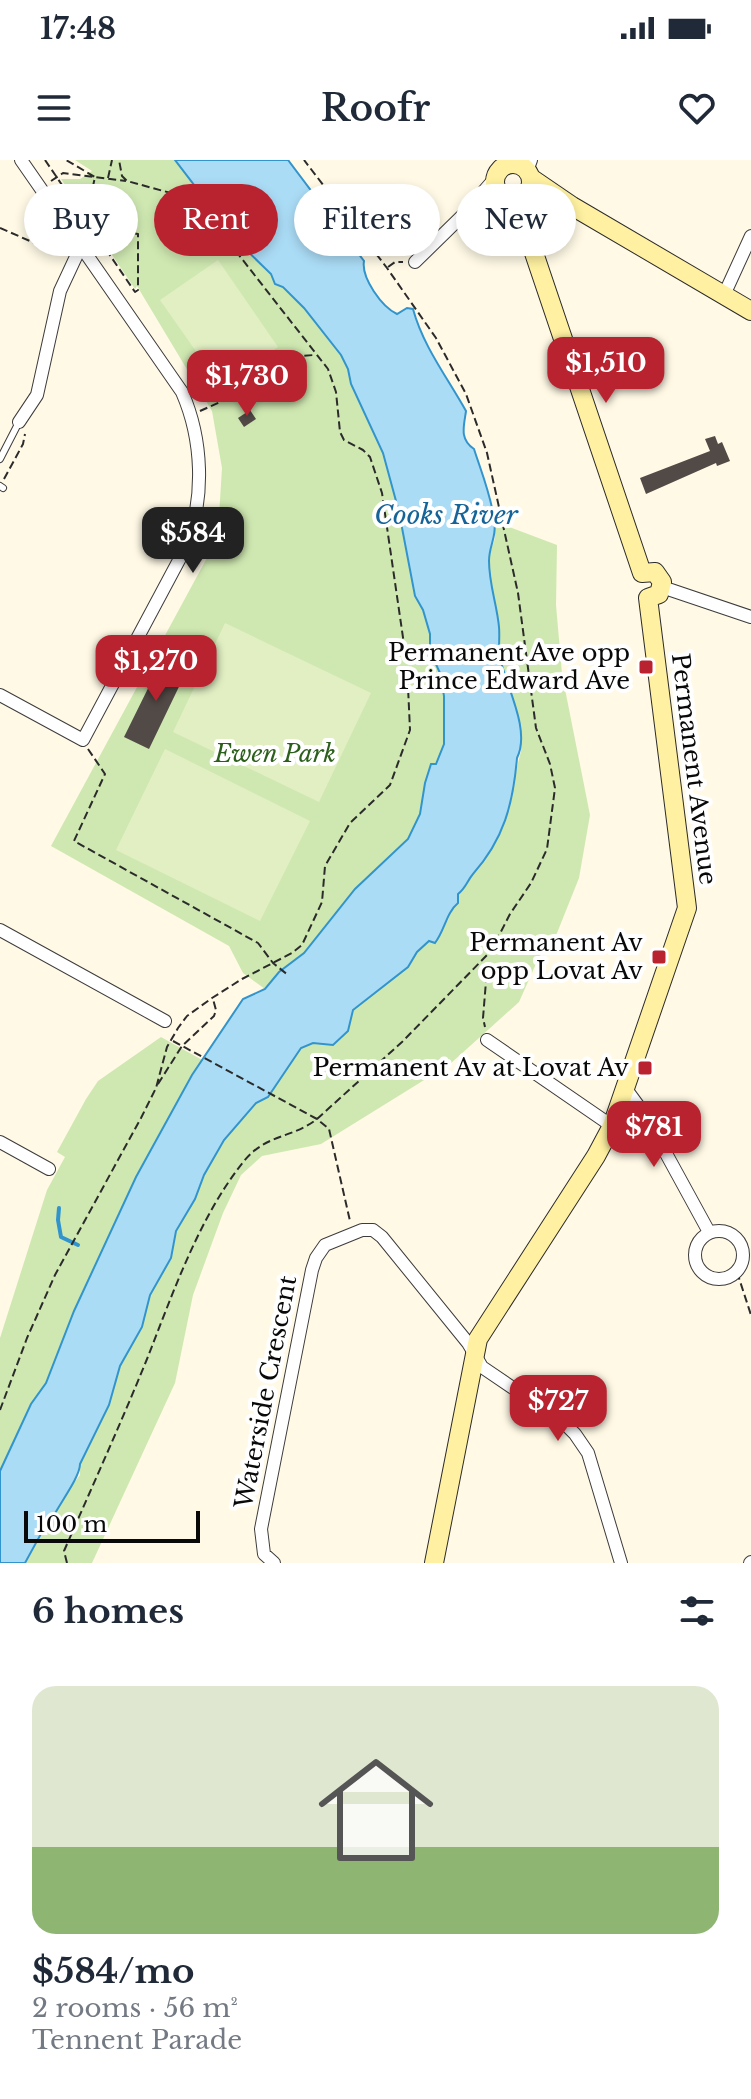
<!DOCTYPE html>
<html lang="en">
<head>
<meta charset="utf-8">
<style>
  :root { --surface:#fff; --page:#f6f6f7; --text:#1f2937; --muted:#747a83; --accent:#b8232f }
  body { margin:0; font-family:"Libre Baskerville",serif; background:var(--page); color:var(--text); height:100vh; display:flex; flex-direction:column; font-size:30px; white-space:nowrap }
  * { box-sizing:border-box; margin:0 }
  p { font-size:26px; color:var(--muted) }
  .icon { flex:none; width:44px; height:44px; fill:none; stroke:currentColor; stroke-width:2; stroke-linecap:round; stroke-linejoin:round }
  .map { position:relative; height:1403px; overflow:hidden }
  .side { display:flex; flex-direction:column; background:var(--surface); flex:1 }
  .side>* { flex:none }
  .guide { position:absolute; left:24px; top:24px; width:704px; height:72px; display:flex; gap:16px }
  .scale { position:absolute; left:24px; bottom:20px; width:176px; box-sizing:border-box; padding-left:8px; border:4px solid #090909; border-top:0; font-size:22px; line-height:28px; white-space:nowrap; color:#090909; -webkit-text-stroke:6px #fff; paint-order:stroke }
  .price { position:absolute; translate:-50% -68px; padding:0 18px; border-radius:16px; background:var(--accent); color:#fff; font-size:26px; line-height:52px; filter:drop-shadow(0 2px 4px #0008) }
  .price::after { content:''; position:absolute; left:50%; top:48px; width:24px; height:18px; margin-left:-12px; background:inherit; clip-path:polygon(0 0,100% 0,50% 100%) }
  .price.current { background:#222; color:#fff }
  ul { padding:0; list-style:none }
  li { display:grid; align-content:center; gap:16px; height:424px; padding:0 32px }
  li span { display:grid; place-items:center; height:248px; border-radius:24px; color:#555 }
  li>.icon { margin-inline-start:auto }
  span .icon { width:144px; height:144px; fill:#fffc; stroke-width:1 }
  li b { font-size:34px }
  h2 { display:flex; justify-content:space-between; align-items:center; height:96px; padding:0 32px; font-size:34px }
  .tag { padding:0 28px; border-radius:36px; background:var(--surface); box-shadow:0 4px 12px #0003; font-size:28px; line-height:72px }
  .tag.current { background:var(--accent); color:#fff }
  .status { display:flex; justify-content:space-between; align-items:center; height:56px; padding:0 40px; background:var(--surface); direction:ltr }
  .status svg { height:22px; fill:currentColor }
  header { display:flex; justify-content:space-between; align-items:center; height:104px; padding:0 32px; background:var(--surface); font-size:36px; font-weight:600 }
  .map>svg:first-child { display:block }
  .green { fill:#cfe8b1 }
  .pitch { fill:#e1efc3 }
  .water { fill:#abdcf6; stroke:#3294cc; stroke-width:2 }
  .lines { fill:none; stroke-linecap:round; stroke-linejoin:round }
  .stream { stroke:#3294cc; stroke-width:4 }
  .building { fill:#524a46 }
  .lane-casing { stroke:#3c3c3c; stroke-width:8 }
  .street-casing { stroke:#3c3c3c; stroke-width:14 }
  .secondary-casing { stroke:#2b2b2b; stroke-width:20 }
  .path { stroke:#2b2b2b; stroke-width:2; stroke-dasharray:8 4; stroke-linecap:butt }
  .lane { stroke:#fff; stroke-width:6 }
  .street { stroke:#fff; stroke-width:12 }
  .secondary { stroke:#fff1a1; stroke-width:18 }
  .poi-dot { fill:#b8232f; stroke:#fff; stroke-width:3 }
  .labels { text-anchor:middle; stroke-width:8; stroke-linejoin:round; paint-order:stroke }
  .poi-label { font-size:24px; fill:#090909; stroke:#fff; text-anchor:end }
  .park-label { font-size:24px; font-style:italic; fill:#2c5f1b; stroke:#fff }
  .street-label { font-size:24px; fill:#090909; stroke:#fff }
  .water-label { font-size:26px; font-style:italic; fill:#156499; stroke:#fff }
</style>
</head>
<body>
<div class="status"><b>17:48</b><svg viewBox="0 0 49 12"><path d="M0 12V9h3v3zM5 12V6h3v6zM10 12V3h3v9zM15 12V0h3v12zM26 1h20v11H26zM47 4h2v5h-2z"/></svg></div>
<header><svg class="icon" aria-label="menu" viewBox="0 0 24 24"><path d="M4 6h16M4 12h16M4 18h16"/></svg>Roofr<svg class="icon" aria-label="heart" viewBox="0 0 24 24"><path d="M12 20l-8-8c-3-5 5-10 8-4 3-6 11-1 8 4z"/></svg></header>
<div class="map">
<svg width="751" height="1403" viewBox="0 0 751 1403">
  <rect width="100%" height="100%" fill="#fff9e6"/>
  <path class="green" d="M 75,0 L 175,0 L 237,81 L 271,114 L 275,124 L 283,127 L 304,148 L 341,195 L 348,209 L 351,224 L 383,293 L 399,352 L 415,436 L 423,450 L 430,475 L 430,491 L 440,513 L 444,536 L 444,585 L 436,605 L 431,605 L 425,623 L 420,654 L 408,679 L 355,729 L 304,793 L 279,812 L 265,829 L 243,813 L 229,786 L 51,686 L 208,396 L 219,356 L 222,308 L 212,251 L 137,126 L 135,129 L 61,19 L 80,19 L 92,11 Z
    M 494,359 L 507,366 L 557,385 L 556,445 L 562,514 L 590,655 L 579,718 L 557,773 L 539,797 L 519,842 L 450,904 L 321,984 L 262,996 L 241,1015 L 223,1053 L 193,1135 L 175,1223 L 92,1403 L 26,1403 L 64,1335 L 80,1315 L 80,1304 L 109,1245 L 120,1206 L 142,1167 L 150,1135 L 171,1098 L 176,1071 L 195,1039 L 204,1015 L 224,980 L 256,943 L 268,937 L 301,888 L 313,883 L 327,884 L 350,859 L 353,850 L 408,807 L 417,792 L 448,760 L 458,734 L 485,701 L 503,664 L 521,591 L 517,554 L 499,495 L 500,471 L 489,410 L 489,396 L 495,378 Z
    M 161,877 L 204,901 L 192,915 L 136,1017 L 74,1151 L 46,1223 L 31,1244 L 0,1311 L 0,1178 L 47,1030 L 65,997 L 57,992 L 86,939 L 98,921 Z"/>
  <path class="pitch" d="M 218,100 L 278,187 L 221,227 L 160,140 Z
    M 225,463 L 371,533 L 319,642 L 173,572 Z
    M 165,589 L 310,661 L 260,761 L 116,690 Z"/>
  <path class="water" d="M 175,0 L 288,0 L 364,101 C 361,118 382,147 397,154 L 407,148 L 413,149 C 423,186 447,217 466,251 C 464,266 459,279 474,289 C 481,311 491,335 494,359 C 497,378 489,385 489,401 C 489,424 497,445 499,467 C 500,477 498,488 500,498 C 506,526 531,570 517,598 C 513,644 504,679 473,714 C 467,721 466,728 458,734 L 458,743 C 446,753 445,770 435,783 L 429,781 L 417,792 L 408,807 L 353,850 L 348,871 L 333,885 L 313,883 L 301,888 L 268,937 L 256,943 L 224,980 L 204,1015 L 195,1039 L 176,1071 L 171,1098 L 150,1135 L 142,1167 L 120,1206 L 109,1245 L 80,1304 C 80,1319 54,1350 47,1369 L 42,1372 L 25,1403 L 0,1403 L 0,1311 L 31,1244 L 46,1223 L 74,1151 L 136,1017 L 192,915 L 243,839 L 265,829 L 279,812 L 304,793 L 355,729 L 408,679 L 420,654 L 425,623 L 431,604 L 436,604 L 444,584 L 444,536 L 440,513 L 430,491 L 430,474 L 423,450 L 415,436 L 399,352 L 383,293 L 351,224 L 348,209 L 341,195 L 304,148 L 283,127 L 275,124 L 271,114 L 237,81 Z"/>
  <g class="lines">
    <path class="stream" d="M 59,1048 L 58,1060 L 61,1077 L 78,1085"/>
  </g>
  <path class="building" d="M 250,250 L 256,259 L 244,267 L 238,258 Z
    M 715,276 L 718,284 L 722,282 L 730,301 L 717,306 L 716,303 L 646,334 L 640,318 L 710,291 L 705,279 Z
    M 164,496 L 188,508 L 149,589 L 124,577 Z"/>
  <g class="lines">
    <g class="lane-casing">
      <path id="lane" d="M 0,299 L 19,262
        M 0,326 L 3,328"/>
    </g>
    <g class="street-casing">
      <path id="street" d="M 513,4 L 517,0
        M 527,11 L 531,0
        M 472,50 L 502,35
        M 415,102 L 462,56 L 497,16
        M 724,135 L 751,76
        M 19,262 L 37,235 L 60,131 L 81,86
        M 662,427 L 751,457
        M 0,535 L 83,580 L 186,387 C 205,338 203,280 182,232 L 21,0
        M 0,770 L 165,861
        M 487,880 L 612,966
        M 626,929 L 645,955 L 709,1072
        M 0,982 L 49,1009
        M695 1095a24 24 0 1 1 48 0a24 24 0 1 1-48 0Z
        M 274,1403 L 264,1394 L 261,1369 L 312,1110 L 316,1098 L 325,1085 L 362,1070 L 373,1070 L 382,1077 L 468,1183 L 482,1207 L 563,1262 L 575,1274 L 588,1293 L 621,1403
        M 750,1403 L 751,1402"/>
    </g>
    <g class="secondary-casing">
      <path id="secondary" d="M495 22a18 18 0 1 1 36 0a18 18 0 1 1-36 0Z
        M 531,18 L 572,46 L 751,151
        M 511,40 L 533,90 L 642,413
        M 642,413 L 655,412 L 662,422 L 659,434 L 648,438
        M 434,1403 L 478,1179 L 596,996 L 612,966 L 687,748 L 648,438"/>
    </g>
    <path class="path" d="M 45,0 L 135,132 L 138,130 L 138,74 L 110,70 L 104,46 L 90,40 L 95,17 L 66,0
      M 108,18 L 112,0
      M 51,21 L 63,13 L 126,21
      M 0,68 L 60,94
      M 388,107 L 395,102 L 403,102
      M 200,251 L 220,242 L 287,197 L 314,195
      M 4,319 L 23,284 L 25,274
      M 88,589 L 105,614 L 74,681 L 258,783 L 273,803 L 288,815
      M 483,804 L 487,809 L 483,858 L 485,867
      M 173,881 L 317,959 L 329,969 L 350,1061
      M 158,924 L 182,886 L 214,856 L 216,850 L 213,839
      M 737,1112 L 751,1155
      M 0,1250 L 27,1178 L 55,1115 L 141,958 L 156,928 L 167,887 L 178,868 L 187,856 L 212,838 L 242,819 L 292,793 L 302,785 L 322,742 L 325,706 L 350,663 L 390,625 L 410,570 L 407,505 L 382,333 L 370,297 L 363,290 L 344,280 L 340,272 L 336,232 L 328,209 L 199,44 L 189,38 L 127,21 L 122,16 L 119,0
      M 67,1403 L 64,1391 C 92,1327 121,1263 147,1199 C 173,1133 199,1057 244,1001 C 266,974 293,978 317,959 L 402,882 L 491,791 L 510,754 L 531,723 L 547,689 L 555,628 L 550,604 L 536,568 L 518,433 L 487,293 L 466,234 L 436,178 L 387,108 L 304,0"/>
    <use href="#lane" class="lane"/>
    <use href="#street" class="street"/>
    <use href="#secondary" class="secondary"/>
  </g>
  <g class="poi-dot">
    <rect x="638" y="499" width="16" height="16" rx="4"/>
    <rect x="651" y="789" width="16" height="16" rx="4"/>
    <rect x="637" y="900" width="16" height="16" rx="4"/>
  </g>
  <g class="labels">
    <g class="poi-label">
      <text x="630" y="501">Permanent Ave opp<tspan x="630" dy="28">Prince Edward Ave</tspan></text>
      <text x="643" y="791">Permanent Av<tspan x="643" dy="28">opp Lovat Av</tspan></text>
      <text x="629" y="916">Permanent Av at Lovat Av</text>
    </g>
    <g class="park-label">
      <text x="275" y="602">Ewen Park</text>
    </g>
    <g class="street-label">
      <text transform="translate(694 609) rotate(83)" y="8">Permanent Avenue</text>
      <text transform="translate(266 1232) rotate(-79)" y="8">Waterside Crescent</text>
    </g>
    <g class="water-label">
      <text x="446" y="364">Cooks River</text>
    </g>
  </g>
</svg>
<div class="scale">100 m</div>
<b class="price" style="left:606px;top:245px">$1,510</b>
<b class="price" style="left:247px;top:258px">$1,730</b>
<b class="price current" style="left:193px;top:415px">$584</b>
<b class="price" style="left:156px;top:543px">$1,270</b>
<b class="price" style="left:654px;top:1009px">$781</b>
<b class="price" style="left:558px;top:1283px">$727</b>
<div class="guide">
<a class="tag">Buy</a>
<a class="tag current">Rent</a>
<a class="tag">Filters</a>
<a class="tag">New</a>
</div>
</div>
<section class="side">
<h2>6 homes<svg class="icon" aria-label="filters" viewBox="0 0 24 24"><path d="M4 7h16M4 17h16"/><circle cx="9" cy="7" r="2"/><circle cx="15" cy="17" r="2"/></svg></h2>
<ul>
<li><span style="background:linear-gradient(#dfe7d0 65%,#8fb573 0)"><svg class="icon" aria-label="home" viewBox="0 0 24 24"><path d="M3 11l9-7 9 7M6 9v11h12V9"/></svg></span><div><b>$584/mo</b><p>2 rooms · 56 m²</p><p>Tennent Parade</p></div></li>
</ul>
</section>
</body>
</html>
